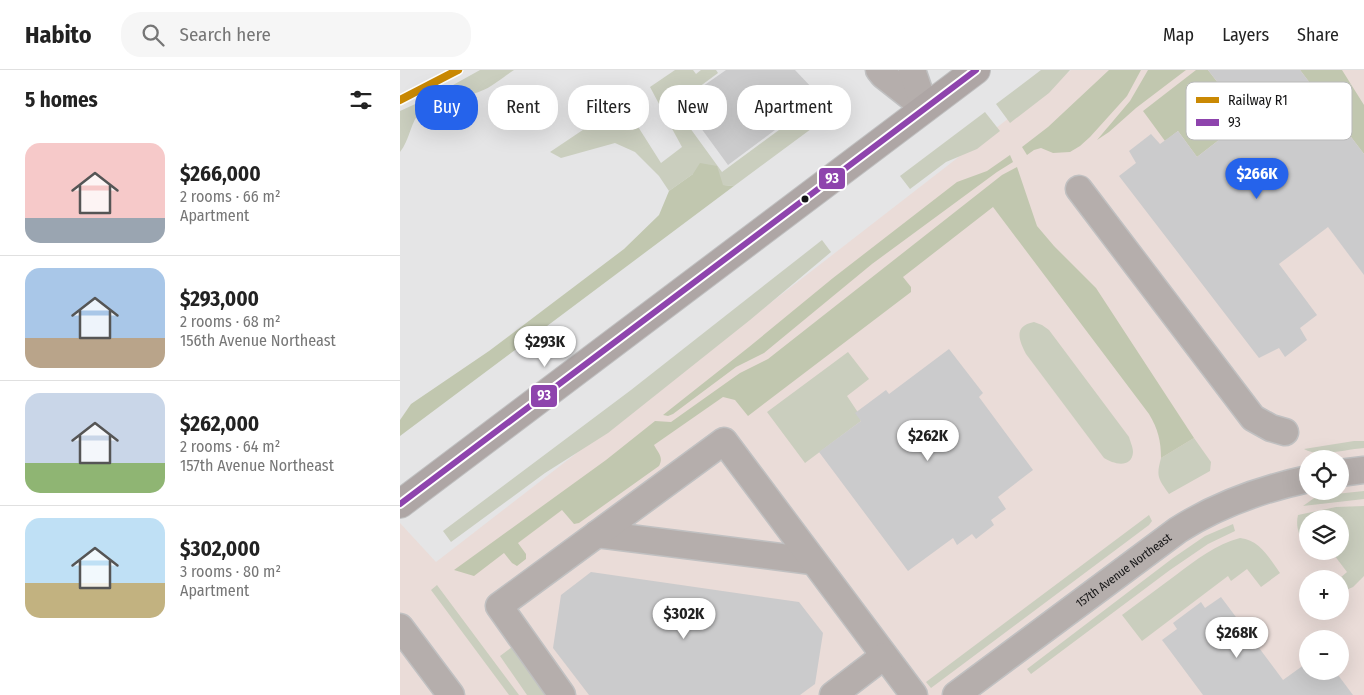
<!DOCTYPE html>
<html lang="en">
<head>
<meta charset="utf-8">
<style>
  :root { --surface:#fff; --page:#f6f6f6; --text:#222; --muted:#767676; --line:#e0e0e0; --accent:#2563eb }
  body { margin:0; font-family:"Fira Sans Condensed",sans-serif; background:var(--page); color:var(--text); height:100vh; display:flex; flex-direction:column; font-size:19px; white-space:nowrap }
  * { box-sizing:border-box; margin:0 }
  p { font-size:16px; color:var(--muted) }
  .icon { flex:none; width:28px; height:28px; fill:none; stroke:currentColor; stroke-width:2; stroke-linecap:round; stroke-linejoin:round }
  .map { position:relative; flex:1; overflow:hidden }
  .details { display:flex; flex-direction:column; background:var(--surface); width:400px }
  .details>* { flex:none }
  .hud { position:absolute; left:15px; top:15px; width:475px; height:45px; display:flex; gap:10px }
  .buttons { position:absolute; left:899px; top:380px; display:grid; gap:10px }
  .buttons a { display:grid; place-items:center; width:50px; height:50px; border-radius:50%; background:var(--surface); box-shadow:0 5px 20px #0002; font-size:25px }
  .price { position:absolute; translate:-50% -42px; padding:0 11px; border-radius:18px; background:#fff; color:#222; font-size:16px; line-height:32px; filter:drop-shadow(0 1px 2px #0008) }
  .price::after { content:''; position:absolute; left:50%; top:30px; width:15px; height:11px; margin-left:-8px; background:inherit; clip-path:polygon(0 0,100% 0,50% 100%) }
  .price.current { background:var(--accent); color:#fff }
  ul { padding:0; list-style:none }
  li { display:flex; align-items:center; gap:15px; height:125px; padding:0 25px }
  li+li { border-top:1px solid var(--line) }
  li span { display:grid; place-items:center; flex:none; width:140px; height:100px; border-radius:15px; color:#555 }
  li>.icon { margin-inline-start:auto }
  span .icon { width:60px; height:60px; fill:#fffc; stroke-width:1 }
  li b { font-size:21px }
  h2 { display:flex; justify-content:space-between; align-items:center; height:60px; padding:0 25px; font-size:21px }
  .tag { padding:0 18px; border-radius:20px; background:var(--surface); box-shadow:0 5px 20px #0002; font-size:18px; line-height:45px }
  .tag.current { background:var(--accent); color:#fff }
  header { display:flex; align-items:center; gap:30px; box-sizing:border-box; height:70px; padding:0 25px; background:var(--surface); border-bottom:1px solid var(--line) }
  header strong { font-size:24px }
  nav { display:flex; gap:28px; margin-inline-start:auto; font-size:18px }
  .search { width:350px; height:45px; background:var(--page); display:flex; align-items:center; gap:12px; box-sizing:border-box; padding:0 18px; border-radius:20px; color:var(--muted); font-size:19px }
  main { display:flex; flex:1; min-height:0 }
  .map>svg:first-child { display:block }
  .commercial { fill:#eadcd8; fill-rule:evenodd }
  .green { fill:#cacebe }
  .forest { fill:#c1c7af }
  .building { fill:#cbcbcc }
  .lines { fill:none; stroke-linecap:round; stroke-linejoin:round }
  .minor-casing { stroke:#c0c0c1; stroke-width:29 }
  .major-casing { stroke:#c0c0c1; stroke-width:30 }
  .minor { stroke:#b5aeac; stroke-width:26 }
  .major { stroke:#aea6a5; stroke-width:28 }
  .bus-1-casing { stroke:#fff; stroke-width:10 }
  .bus-1 { stroke:#8e44ad; stroke-width:6 }
  .rail-1-casing { stroke:#fff; stroke-width:11 }
  .rail-1 { stroke:#ca8904; stroke-width:8 }
  .bus-dot { fill:#151516; stroke:#fff; stroke-width:2 }
  .labels { text-anchor:middle; stroke-width:4.5; stroke-linejoin:round; paint-order:stroke }
  .street-label { font-size:12px; fill:#151516; stroke:#fff }
  .key { fill:#fff; stroke:#b9b9b9; stroke-width:1 }
  .key-label { font-size:14px; fill:#151516 }
  .line-badge { stroke:#fff; stroke-width:2 }
  .badge-label { font-size:14px; text-anchor:middle; font-weight:bold; fill:#fff }
</style>
</head>
<body>
<header>
<strong>Habito</strong>
<div class="search"><svg class="icon" aria-label="search" viewBox="0 0 24 24"><circle cx="10" cy="10" r="6"/><path d="M15 15l6 6"/></svg>Search here</div>
<nav><a>Map</a><a>Layers</a><a>Share</a></nav>
</header>
<main>
<section class="details">
<h2>5 homes<svg class="icon" aria-label="filters" viewBox="0 0 24 24"><path d="M4 7h16M4 17h16"/><circle cx="9" cy="7" r="2"/><circle cx="15" cy="17" r="2"/></svg></h2>
<ul>
<li><span style="background:linear-gradient(#f6c9c9 75%,#9aa5b1 0)"><svg class="icon" aria-label="home" viewBox="0 0 24 24"><path d="M3 11l9-7 9 7M6 9v11h12V9"/></svg></span><div><b>$266,000</b><p>2 rooms · 66 m²</p><p>Apartment</p></div></li>
<li><span style="background:linear-gradient(#a9c7e8 70%,#b9a48a 0)"><svg class="icon" aria-label="home" viewBox="0 0 24 24"><path d="M3 11l9-7 9 7M6 9v11h12V9"/></svg></span><div><b>$293,000</b><p>2 rooms · 68 m²</p><p>156th Avenue Northeast</p></div></li>
<li><span style="background:linear-gradient(#c9d6e8 70%,#8fb573 0)"><svg class="icon" aria-label="home" viewBox="0 0 24 24"><path d="M3 11l9-7 9 7M6 9v11h12V9"/></svg></span><div><b>$262,000</b><p>2 rooms · 64 m²</p><p>157th Avenue Northeast</p></div></li>
<li><span style="background:linear-gradient(#bfe0f5 65%,#c2b280 0)"><svg class="icon" aria-label="home" viewBox="0 0 24 24"><path d="M3 11l9-7 9 7M6 9v11h12V9"/></svg></span><div><b>$302,000</b><p>3 rooms · 80 m²</p><p>Apartment</p></div></li>
</ul>
</section>
<div class="map">
<svg width="964" height="625" viewBox="0 0 964 625">
  <rect width="100%" height="100%" fill="#e5e5e6"/>
  <path class="commercial" d="M 671,0 L 964,0 L 964,625 L 0,625 L 0,453 L 36,492 ZM 908,389 L 940,389 L 940,421 L 908,421 ZM 908,449 L 940,449 L 940,481 L 908,481 ZM 908,509 L 940,509 L 940,541 L 908,541 ZM 908,569 L 940,569 L 940,601 L 908,601 Z"/>
  <path class="green" d="M 80,0 L 114,0 C 103,7 92,17 81,21 C 62,29 37,26 21,41 C 10,52 10,70 0,82 L 0,41 L 35,25 Z
    M 275,0 L 293,0 L 296,4 L 301,0 L 316,0 L 318,3 L 295,20 L 297,25 L 266,47 L 250,17 Z
    M 641,0 L 670,0 L 649,23 L 610,53 L 596,34 Z
    M 421,16 L 428,23 L 413,35 L 420,44 L 406,54 L 411,59 L 334,116 L 323,115 L 293,104 L 269,121 L 259,106 L 235,82 L 215,73 L 161,88 L 150,82 L 223,33 L 261,93 L 282,77 L 270,55 L 282,47 L 322,102 L 398,46 L 393,38 Z
    M 585,42 L 600,61 L 577,79 L 546,92 L 510,119 L 500,106 Z
    M 422,170 L 431,182 L 350,250 L 208,363 L 145,403 L 51,472 L 43,461 L 231,320 Z
    M 634,252 L 642,255 L 649,260 L 729,367 C 730,371 733,377 733,382 C 732,399 713,394 704,388 L 626,284 C 619,270 613,256 634,252 Z
    M 448,282 L 469,309 L 447,326 L 457,341 L 461,351 L 405,393 L 367,342 Z
    M 794,368 L 811,392 L 810,401 L 769,424 C 758,408 756,407 761,388 Z
    M 954,371 L 964,371 L 964,378 C 948,379 917,388 904,379 Z
    M 964,421 L 964,429 L 903,436 L 917,426 Z
    M 964,436 L 964,506 L 953,517 L 944,521 L 940,519 L 939,509 L 947,502 L 931,481 L 940,481 L 940,449 L 908,449 L 907,478 C 900,468 895,458 898,445 L 936,437 Z
    M 749,445 L 752,451 L 749,455 L 531,618 L 526,612 Z
    M 833,454 L 835,461 L 808,474 L 770,500 L 631,604 L 627,599 L 773,488 L 805,466 Z
    M 840,468 C 860,470 869,488 880,503 L 861,517 L 847,499 L 831,511 L 828,506 L 742,571 L 722,545 C 740,532 758,518 776,505 C 796,490 816,474 840,468 Z
    M 37,515 L 119,625 L 109,625 L 31,520 Z
    M 112,577 L 147,625 L 127,625 L 100,586 Z"/>
  <path class="forest" d="M 709,0 L 741,0 L 727,26 L 690,67 L 680,76 L 670,82 L 653,83 L 641,78 L 634,80 L 627,85 L 622,77 L 648,57 Z
    M 748,0 L 786,0 L 736,38 L 709,62 L 697,70 L 730,31 Z
    M 796,0 L 808,0 L 846,49 L 797,87 L 778,61 L 765,71 L 743,41 Z
    M 900,0 L 942,0 L 964,35 L 964,84 Z
    M 610,85 L 613,92 L 597,102 L 472,194 L 364,283 L 336,297 L 273,344 L 268,346 L 263,345 L 349,277 L 433,208 L 557,112 L 587,101 Z
    M 300,93 L 317,96 L 323,115 L 334,116 L 0,366 L 0,350 L 11,334 L 89,281 L 224,179 L 259,145 L 269,121 L 293,104 Z
    M 617,97 L 637,156 L 654,176 L 696,218 L 794,368 L 761,388 C 761,371 758,359 749,344 L 593,137 L 503,207 L 511,217 L 511,222 L 348,346 L 335,330 L 323,327 L 254,375 C 258,383 264,387 259,396 L 179,453 L 174,454 L 162,440 L 118,473 L 126,484 L 126,489 L 117,496 L 112,493 L 104,483 L 74,506 L 54,500 L 206,390 L 255,351 L 271,352 L 340,303 L 368,289 L 602,105 Z"/>
  <path class="building" d="M 326,0 L 395,0 L 414,20 L 390,38 L 395,45 L 328,95 L 298,54 L 312,43 L 296,21 Z
    M 808,0 L 900,0 L 964,84 L 964,205 L 928,157 L 879,194 L 917,245 L 900,258 L 907,270 L 885,287 L 879,278 L 859,288 L 719,106 L 736,93 L 729,81 L 751,64 L 760,74 L 778,61 L 797,87 L 846,49 Z
    M 549,279 L 583,323 L 579,327 L 633,400 L 598,427 L 606,439 L 591,450 L 594,455 L 576,469 L 572,464 L 557,475 L 553,468 L 508,501 L 419,382 L 461,351 L 455,343 L 486,320 L 489,324 Z
    M 191,502 L 399,532 L 423,563 L 415,614 L 400,625 L 189,625 L 153,578 L 161,525 Z
    M 821,527 L 883,610 L 908,592 L 908,601 L 935,601 L 953,625 L 803,625 L 762,570 L 777,559 L 773,553 L 801,532 L 805,538 Z"/>
  <g class="lines">
    <g class="minor-casing">
      <g id="minor">
        <path d="M 479,0 L 483,5 L 525,38"/>
        <path d="M 512,0 L 525,38"/>
        <path d="M 679,119 L 853,348 L 871,358 L 885,362"/>
        <path d="M 940,403 L 964,400"/>
        <path d="M 197,464 L 412,491"/>
        <path d="M 0,557 L 51,625"/>
        <path d="M 162,625 L 99,536 L 324,371 L 514,625"/>
        <path d="M 433,625 L 484,586"/>
        <path id="s1" d="M 556,625 L 778,460 C 817,435 862,419 908,409"/>
      </g>
    </g>
    <g class="major-casing">
      <path id="major" d="M 0,434 L 576,0"/>
    </g>
    <use href="#minor" class="minor"/>
    <use href="#major" class="major"/>
    <g class="bus-1-casing">
      <path id="bus-1" d="M 0,434 L 576,0"/>
    </g>
    <use href="#bus-1" class="bus-1"/>
    <g class="rail-1-casing">
      <path id="rail-1" d="M 0,30 L 58,0"/>
    </g>
    <use href="#rail-1" class="rail-1"/>
  </g>
  <circle class="bus-dot" cx="405" cy="129" r="4.5"/>
  <g class="labels">
    <g class="street-label">
      <text dy="4" stroke="none"><textPath href="#s1" startOffset="209">157th Avenue Northeast</textPath></text>
    </g>
  </g>
  <rect x="786" y="12" width="166" height="58" rx="8" class="key"/>
  <rect x="796" y="27" width="23" height="6" fill="#ca8904"/>
  <rect x="796" y="49" width="23" height="7" fill="#8e44ad"/>
  <g class="key-label">
    <text x="828" y="35">Railway R1</text>
    <text x="828" y="57">93</text>
  </g>
  <g class="line-badge">
    <rect x="418" y="97" width="28" height="23" rx="5" fill="#8e44ad"/>
    <rect x="130" y="314" width="28" height="24" rx="5" fill="#8e44ad"/>
  </g>
  <g class="badge-label">
    <text x="432" y="113">93</text>
    <text x="144" y="330">93</text>
  </g>
</svg>
<div class="buttons">
<a><svg class="icon" aria-label="locate" viewBox="0 0 24 24"><circle cx="12" cy="12" r="6"/><path d="M12 2v4M12 18v4M2 12h4M18 12h4"/></svg></a>
<a><svg class="icon" aria-label="layers" viewBox="0 0 24 24"><path d="M12 4l9 5-9 5-9-5zM3 14l9 5 9-5"/></svg></a>
<a>+</a>
<a>−</a>
</div>
<b class="price current" style="left:857px;top:130px">$266K</b>
<b class="price" style="left:145px;top:298px">$293K</b>
<b class="price" style="left:528px;top:392px">$262K</b>
<b class="price" style="left:284px;top:570px">$302K</b>
<b class="price" style="left:837px;top:589px">$268K</b>
<div class="hud">
<a class="tag current">Buy</a>
<a class="tag">Rent</a>
<a class="tag">Filters</a>
<a class="tag">New</a>
<a class="tag">Apartment</a>
</div>
</div>
</main>
</body>
</html>
